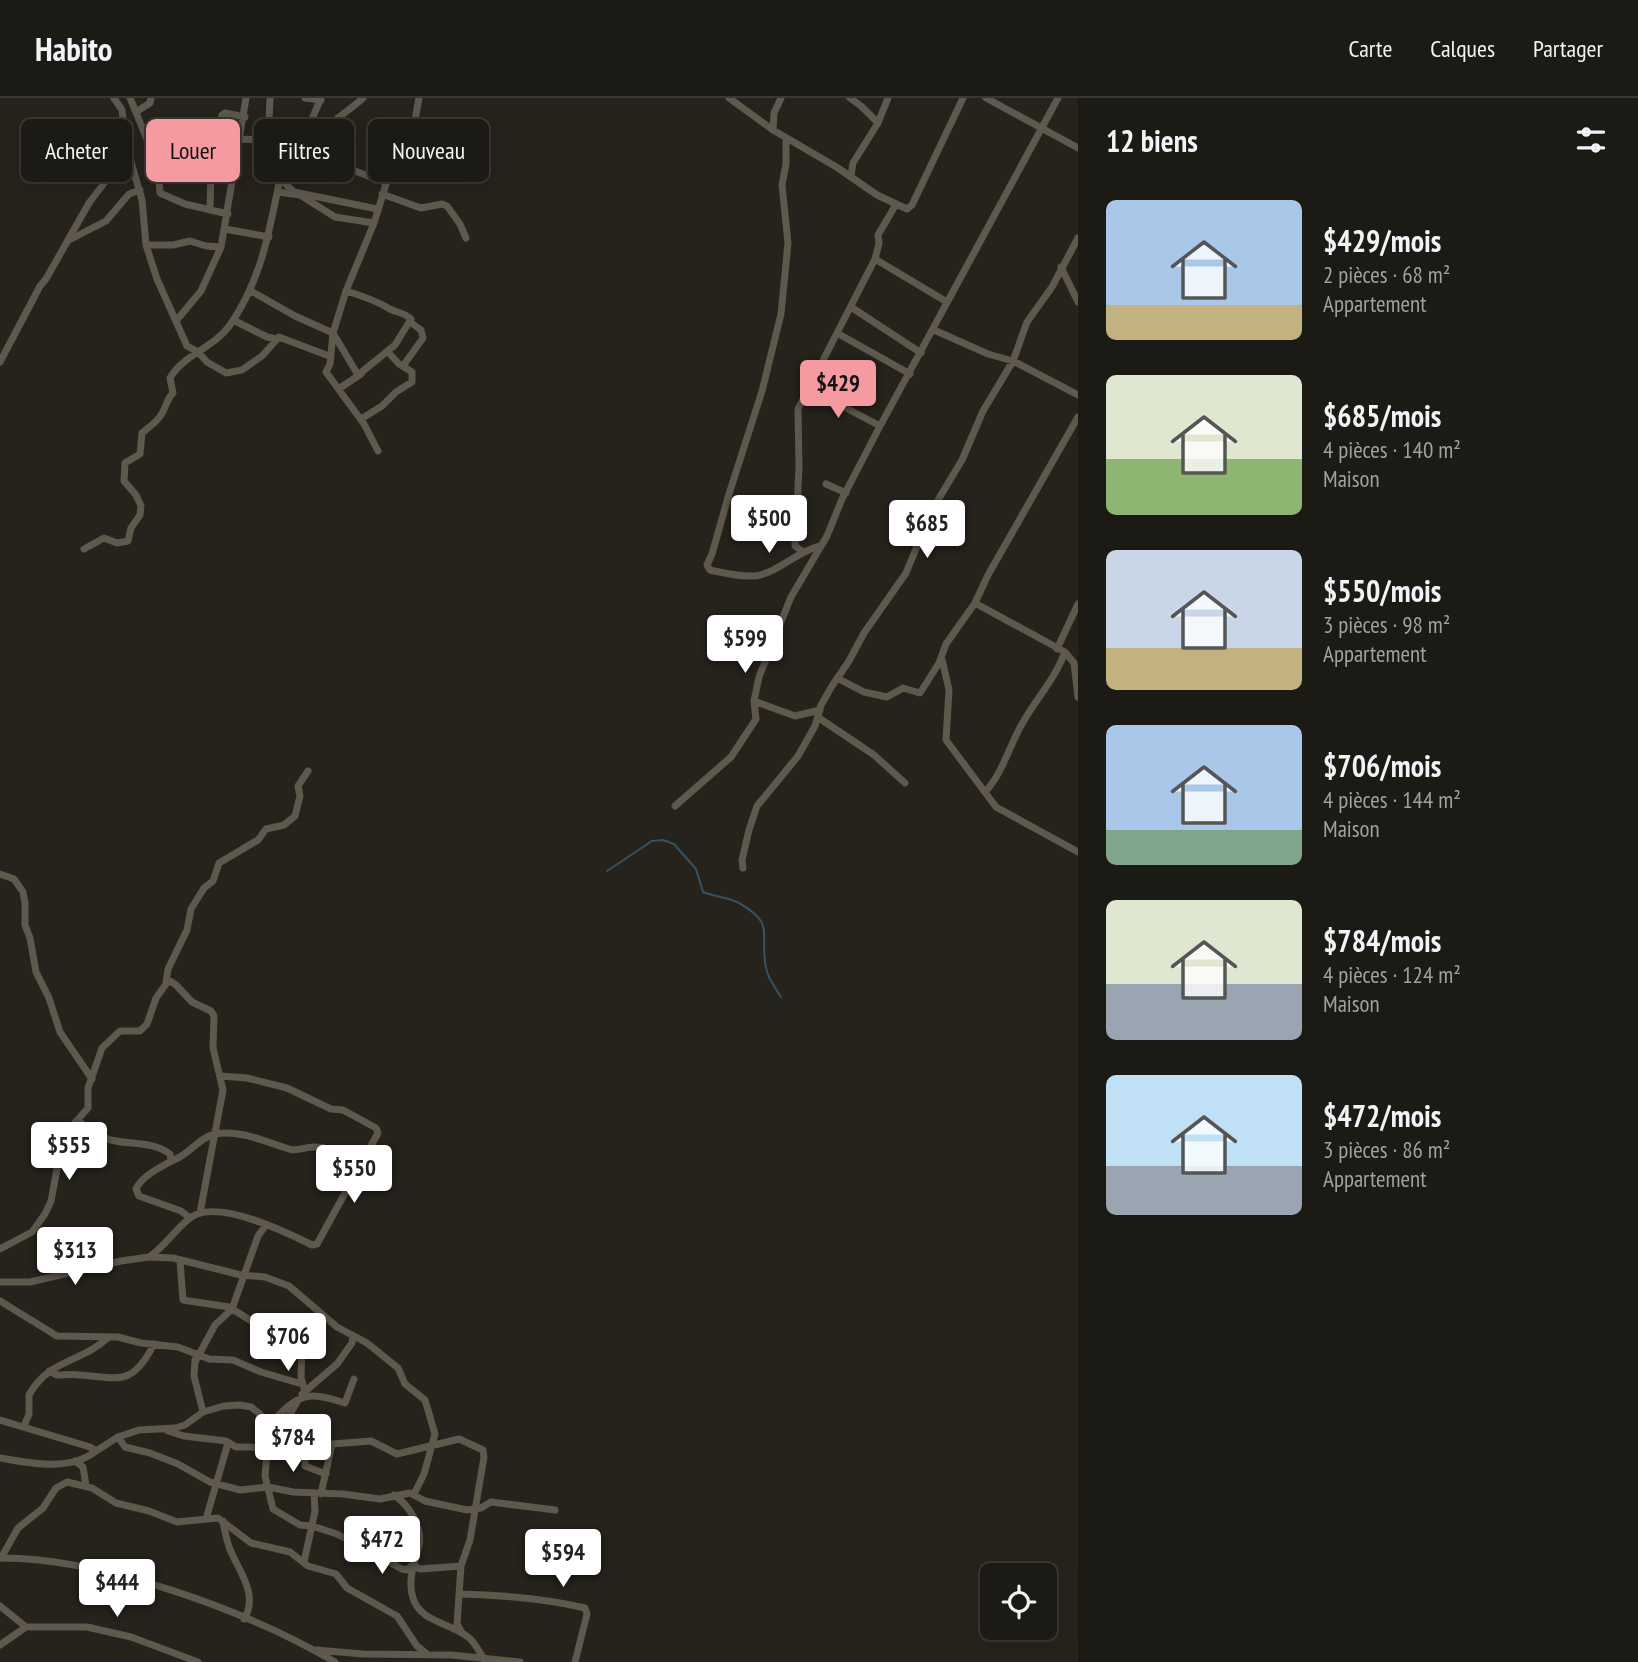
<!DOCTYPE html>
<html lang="fr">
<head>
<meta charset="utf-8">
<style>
  :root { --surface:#1c1a15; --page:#292722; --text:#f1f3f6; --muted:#a0a1a0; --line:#3a3834; --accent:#f49aa0 }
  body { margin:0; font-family:"PT Sans Narrow",sans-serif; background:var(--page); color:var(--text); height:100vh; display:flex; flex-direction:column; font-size:26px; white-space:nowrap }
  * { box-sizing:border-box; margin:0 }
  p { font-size:23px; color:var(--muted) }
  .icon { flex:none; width:38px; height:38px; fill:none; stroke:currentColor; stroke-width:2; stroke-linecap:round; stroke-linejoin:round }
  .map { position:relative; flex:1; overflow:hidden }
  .side { display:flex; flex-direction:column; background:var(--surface); width:560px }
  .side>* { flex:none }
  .guide { position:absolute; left:21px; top:21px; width:665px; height:63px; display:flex; gap:14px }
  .buttons { position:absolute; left:980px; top:1465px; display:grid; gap:14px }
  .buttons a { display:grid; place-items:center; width:77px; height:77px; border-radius:10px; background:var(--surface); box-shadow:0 4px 18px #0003,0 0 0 2px var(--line); font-size:35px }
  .price { position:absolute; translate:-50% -60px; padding:0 16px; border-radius:7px; background:#fff; color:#222; font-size:23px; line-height:46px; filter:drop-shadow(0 2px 4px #0008) }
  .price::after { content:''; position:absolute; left:50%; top:42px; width:21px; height:16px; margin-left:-10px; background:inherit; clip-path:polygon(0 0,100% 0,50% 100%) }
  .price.on { background:var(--accent); color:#111 }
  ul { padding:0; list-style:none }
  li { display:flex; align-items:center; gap:21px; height:175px; padding:0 28px }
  li span { display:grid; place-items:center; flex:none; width:196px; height:140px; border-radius:10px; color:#555 }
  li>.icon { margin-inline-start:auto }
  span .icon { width:84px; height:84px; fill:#fffc; stroke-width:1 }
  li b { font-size:30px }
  h2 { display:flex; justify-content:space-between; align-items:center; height:84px; padding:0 28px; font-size:30px }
  .tag { padding:0 24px; border-radius:10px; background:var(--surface); box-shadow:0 4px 18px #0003,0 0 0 2px var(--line); font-size:24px; line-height:63px }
  .tag.on { background:var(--accent); color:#111 }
  header { display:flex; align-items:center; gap:42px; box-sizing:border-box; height:98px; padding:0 35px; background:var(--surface); border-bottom:2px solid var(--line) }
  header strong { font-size:33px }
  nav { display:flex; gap:38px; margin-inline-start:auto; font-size:24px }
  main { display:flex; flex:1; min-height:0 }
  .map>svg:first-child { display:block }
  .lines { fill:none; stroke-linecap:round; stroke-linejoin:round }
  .stream { stroke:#355363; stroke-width:2 }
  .minor { stroke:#5e584d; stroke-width:7 }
</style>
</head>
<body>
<header>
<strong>Habito</strong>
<nav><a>Carte</a><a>Calques</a><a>Partager</a></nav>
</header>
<main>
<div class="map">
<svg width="1078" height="1564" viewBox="0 0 1078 1564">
  <rect width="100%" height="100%" fill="#26231c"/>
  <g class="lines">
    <path class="stream" d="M 607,773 L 652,743 L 663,742 L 674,746 L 696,771 L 703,794 C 715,799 728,799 739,805 C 774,825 761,833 765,864 C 766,877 774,888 781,899"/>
    <path class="minor" d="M 114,0 L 122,12 L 125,43 L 142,102 L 146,147 L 157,181 L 187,248 L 198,254 L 207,264 L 226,275 L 242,272 L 262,258 L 279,239 L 329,258
      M 130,0 L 158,68 L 160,95 L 185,106 L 228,116
      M 305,0 L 321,2
      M 729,0 L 773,32 L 838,70 L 877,97 L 907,111 L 912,107 L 963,0
      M 850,0 L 861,8 L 878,25
      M 986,0 L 1078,50
      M 136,14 L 150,5 L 151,0
      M 773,32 L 774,15 L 781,0
      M 786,40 L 786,66 L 782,87 L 788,145 L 781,216 L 762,293 L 729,396 L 712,456 L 707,467 L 710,472 C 724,475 740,479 755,478 C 778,475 797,453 820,448
      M 268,43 L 270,0
      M 286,53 L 355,73 L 387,85
      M 297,56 L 321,0
      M 312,62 C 319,53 316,44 321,35 C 325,28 354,9 363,0
      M 851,78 L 853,65 L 878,25 L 888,0
      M 280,81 L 294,94 L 377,111
      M 278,94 L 300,97 L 335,119 L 374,125
      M 382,96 L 421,110 L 442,106 L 447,108 L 460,126 L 466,140
      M 210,111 L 211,74 L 222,17 L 225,15 L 245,19
      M 225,131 L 269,139
      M 69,142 L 106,123 L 129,96 L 140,92
      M 146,147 L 173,147 L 190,143 L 206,148 L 221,149
      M 875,161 L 947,204
      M 1061,169 L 1078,204
      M 251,193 L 295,218 L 333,235 L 358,277
      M 851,209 L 921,255
      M 233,222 L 267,239 L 276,241
      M 176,223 L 201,193 L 221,149 L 246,0
      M 934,232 L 988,256 L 1013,263 L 1078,297
      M 837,235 L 910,276
      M 0,264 L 40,188 L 46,181 L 89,105 L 105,84 L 124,43
      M 403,268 L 423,240 L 421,232 L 410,224
      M 340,290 L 361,276 L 358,277 L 395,247 L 411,221 C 405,215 398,215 390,211 C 375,202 363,198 346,193
      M 808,290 L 880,328
      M 361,321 L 382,308 L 396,294 L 412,284 L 412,274 L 399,266 L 388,254
      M 378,353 L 364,326 L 326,274 L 330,266 L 333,235 L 346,193 L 374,125 L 392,67 L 415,22 L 419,0
      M 826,386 L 846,395
      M 84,451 L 104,440 L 117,445 L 128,443 L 131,430 L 140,417 L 141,408 L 136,397 L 124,383 L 125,365 L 140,356 L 142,335 C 149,329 156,325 161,317 C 166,310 166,302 173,295 L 170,280 C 184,256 214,250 230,227 C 268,172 271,115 286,53 L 280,43 L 241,41
      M 802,453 L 795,448 L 799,369 L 798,311 L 875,161 L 879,145 L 878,137 L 895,108
      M 975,505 L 1065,554 L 1074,565 L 1078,599
      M 1057,551 L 1078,506
      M 942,561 L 949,592 L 946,642 L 996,709 L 1078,754
      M 837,580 L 864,594 L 887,599 L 903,590 L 920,595 L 939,565 L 946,546 L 975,505 L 988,477 L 1078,319
      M 754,603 L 795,618 L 820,612
      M 819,620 L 874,657 L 905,685
      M 985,694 C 1003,675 1009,648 1022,626 C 1036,601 1055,581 1065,554
      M 675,708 L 731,659 L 756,621 L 754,603 L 759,579 L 791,499 L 827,438 L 842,401 L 879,330 L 1058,0
      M 743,770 L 742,762 L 749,732 L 757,708 L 798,658 L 815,628 L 821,607 L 832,588 L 849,563 L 864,535 L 906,475 L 932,412 L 962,362 L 983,313 L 1013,263 L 1027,224 L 1052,189 L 1078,140
      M 0,776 L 14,781 L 23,794 L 25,805 L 25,827 L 30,840 L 36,874 L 49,900 L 60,934 L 92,981
      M 167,881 L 176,887 L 192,904 L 211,913 L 214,918 L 213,950 L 223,992 L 200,1115
      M 78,1022 C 86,1031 100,1039 111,1042 C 131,1047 153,1043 170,1056 L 171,1062
      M 190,1120 L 181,1113 L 139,1098 L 136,1091 C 142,1077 166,1066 178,1060 C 192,1053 199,1040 215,1036 C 239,1031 266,1044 289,1051 C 298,1054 306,1048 315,1049 C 331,1049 347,1059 361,1065
      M 0,1151 L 32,1134 L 45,1116 L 51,1103 L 57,1071 L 64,1059 L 67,1038 L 73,1027 L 88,1010 L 88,990 L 102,950 L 120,933 L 140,933 L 147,926 L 156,900 L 166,886 L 168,871 L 187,832 L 191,811 L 204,790 L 213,783 L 219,765 L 258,742 L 266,731 L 284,727 L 295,718 L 300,698 L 298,688 L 308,673
      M 149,1159 C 167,1147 178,1127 193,1118 C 221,1102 286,1134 312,1147 L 317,1146 L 378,1035 L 376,1030 L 343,1012 L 331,1011 L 287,990 L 247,980 L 220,978
      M 180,1163 L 183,1202 L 229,1209 L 253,1224 L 282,1232 L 302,1245 L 301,1280 L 306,1297
      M 0,1184 L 30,1184 L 121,1163 L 149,1159 L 173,1160 L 241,1177 L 265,1179 L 289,1188 L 337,1229 L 367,1245 L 398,1270 L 405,1286 L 425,1302 L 435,1336 L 424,1376 L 414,1396
      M 0,1203 L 57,1238 L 118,1239 L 141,1245 L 178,1249 L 209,1261 L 233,1262 L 261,1274 L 302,1286
      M 195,1262 L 194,1278 L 203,1314
      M 195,1264 L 215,1227 L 232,1211 L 258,1138 L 266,1127
      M 49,1273 L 57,1277 C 65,1277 72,1276 80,1277 C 119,1280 132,1289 154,1246
      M 302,1296 L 337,1266 L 352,1245 L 353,1238
      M 297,1304 L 290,1316 L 312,1336 L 302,1358
      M 0,1322 L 90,1349 L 96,1353 L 118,1339 L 139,1332 L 175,1330 L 185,1327 L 203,1314 L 224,1308 L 240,1307 L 251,1309 L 260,1316 L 269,1330 L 265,1378 L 273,1411 L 300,1427 L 312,1428 L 337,1436 L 402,1471 L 407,1472 L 412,1467 L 420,1471 L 461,1468
      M 24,1328 L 29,1316 L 29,1297 C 49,1261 80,1265 108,1240
      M 269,1330 C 272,1322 277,1319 283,1313 C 303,1292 320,1297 345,1305 L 354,1281
      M 168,1333 L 184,1338 L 226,1343 L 236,1349 L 251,1349 L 301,1357 L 305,1360 L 305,1368 L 326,1376
      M 118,1339 L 125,1349 L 150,1355 L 178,1366 L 210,1384 L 240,1392 L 268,1389 L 293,1394 L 343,1396 L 380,1401 L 410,1395 L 425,1403 L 467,1412 L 481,1410 L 491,1404 L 555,1412
      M 0,1360 C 31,1365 69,1374 96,1353
      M 75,1363 L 83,1369 L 86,1388
      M 321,1396 L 332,1346 L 371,1343 L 397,1356 L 459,1341 L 483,1352 L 484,1359 L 470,1442 L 461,1468 L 457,1526 L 462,1535
      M 394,1397 C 409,1407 423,1429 419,1448 C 415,1465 407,1481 413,1500 C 420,1524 451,1525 468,1539 C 475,1544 479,1554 484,1561
      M 206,1421 L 228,1345
      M 223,1423 C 225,1435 227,1446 232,1456 C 242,1477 258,1499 244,1521
      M 1,1460 L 18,1430 L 43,1410 L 56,1390 L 67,1384 L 92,1390 L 116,1405 L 149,1413 L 177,1424 L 218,1420 L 251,1445 L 290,1454 L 308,1468 L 336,1476 L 347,1490 L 397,1518 L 417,1548 L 427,1556
      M 1,1460 C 103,1460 248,1513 335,1564
      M 304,1464 L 315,1413 L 314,1396
      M 460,1496 C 502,1497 543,1500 585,1510 L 587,1516 L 575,1564
      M 0,1508 L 26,1529
      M 0,1547 L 26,1529 L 87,1529 L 131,1539 L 198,1564
      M 316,1552 L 363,1556 L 451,1557 L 520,1564"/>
  </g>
</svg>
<div class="buttons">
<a><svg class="icon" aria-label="locate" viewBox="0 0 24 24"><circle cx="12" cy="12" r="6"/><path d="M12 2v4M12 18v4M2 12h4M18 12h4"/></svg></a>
</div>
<b class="price on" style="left:838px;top:322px">$429</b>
<b class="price" style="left:769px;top:457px">$500</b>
<b class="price" style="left:927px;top:462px">$685</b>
<b class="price" style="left:745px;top:577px">$599</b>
<b class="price" style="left:69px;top:1084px">$555</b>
<b class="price" style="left:354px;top:1107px">$550</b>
<b class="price" style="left:75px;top:1189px">$313</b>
<b class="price" style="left:288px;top:1275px">$706</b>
<b class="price" style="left:293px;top:1376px">$784</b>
<b class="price" style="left:382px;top:1478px">$472</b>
<b class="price" style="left:563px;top:1491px">$594</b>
<b class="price" style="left:117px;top:1521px">$444</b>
<div class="guide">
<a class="tag">Acheter</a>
<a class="tag on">Louer</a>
<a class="tag">Filtres</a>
<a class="tag">Nouveau</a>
</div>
</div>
<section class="side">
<h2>12 biens<svg class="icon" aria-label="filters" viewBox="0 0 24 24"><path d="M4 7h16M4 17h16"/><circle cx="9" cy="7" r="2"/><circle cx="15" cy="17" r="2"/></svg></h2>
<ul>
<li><span style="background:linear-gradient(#a9c7e8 75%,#c2b280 0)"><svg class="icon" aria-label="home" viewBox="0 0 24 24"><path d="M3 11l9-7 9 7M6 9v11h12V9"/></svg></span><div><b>$429/mois</b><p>2 pièces · 68 m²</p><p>Appartement</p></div></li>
<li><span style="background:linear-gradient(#dfe7d0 60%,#8fb573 0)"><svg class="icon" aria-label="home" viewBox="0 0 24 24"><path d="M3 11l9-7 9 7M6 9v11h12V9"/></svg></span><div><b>$685/mois</b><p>4 pièces · 140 m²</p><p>Maison</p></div></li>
<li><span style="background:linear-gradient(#c9d6e8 70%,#c2b280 0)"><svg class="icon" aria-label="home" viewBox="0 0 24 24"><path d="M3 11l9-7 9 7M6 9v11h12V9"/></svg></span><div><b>$550/mois</b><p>3 pièces · 98 m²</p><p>Appartement</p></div></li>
<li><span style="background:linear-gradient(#a9c7e8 75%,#7fa58c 0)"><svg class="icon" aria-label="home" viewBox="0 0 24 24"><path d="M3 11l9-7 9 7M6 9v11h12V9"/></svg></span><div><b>$706/mois</b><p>4 pièces · 144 m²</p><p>Maison</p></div></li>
<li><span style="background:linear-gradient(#dfe7d0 60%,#9aa5b1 0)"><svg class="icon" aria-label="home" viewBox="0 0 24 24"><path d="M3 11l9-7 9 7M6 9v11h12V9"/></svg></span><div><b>$784/mois</b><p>4 pièces · 124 m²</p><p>Maison</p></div></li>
<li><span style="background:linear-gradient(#bfe0f5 65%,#9aa5b1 0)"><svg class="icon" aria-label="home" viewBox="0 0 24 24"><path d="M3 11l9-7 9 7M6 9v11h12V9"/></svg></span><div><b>$472/mois</b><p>3 pièces · 86 m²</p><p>Appartement</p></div></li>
</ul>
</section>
</main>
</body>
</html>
